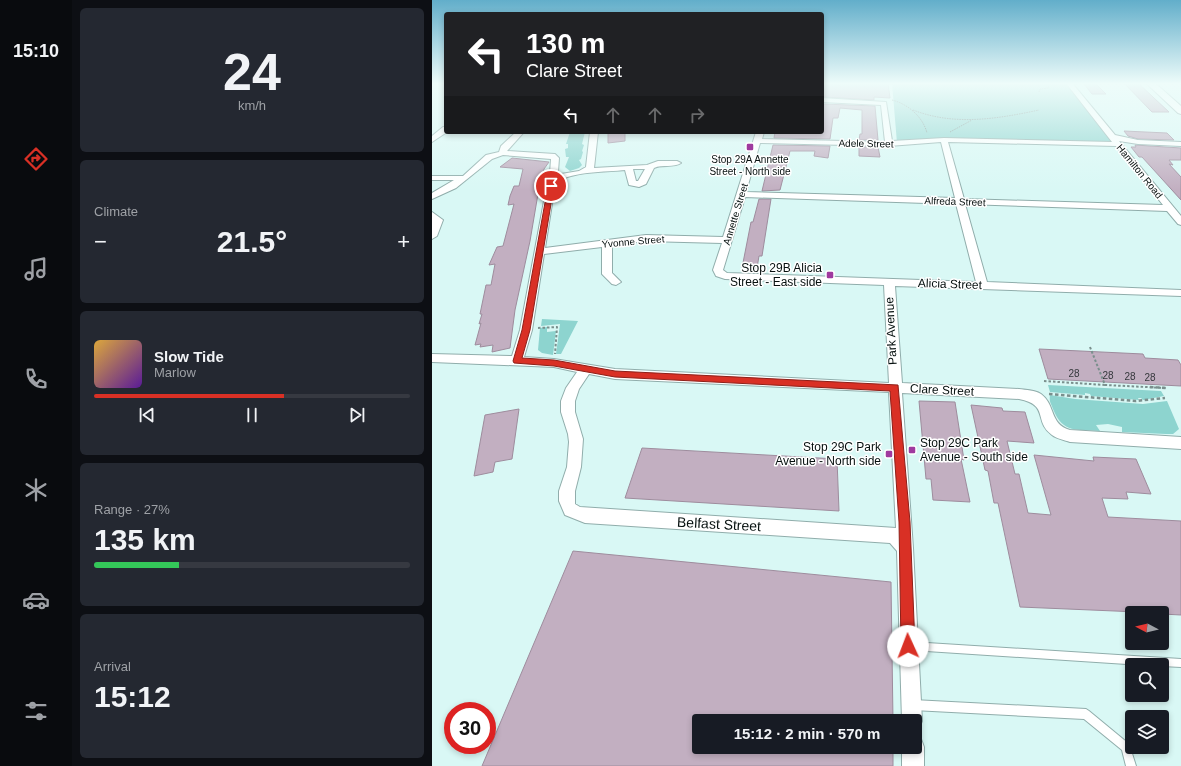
<!DOCTYPE html>
<html lang="en">
<head>
<meta charset="utf-8">
<style>
  :root { --surface:#171b24; --page:#242831; --text:#f1f3f6; --muted:#9ea1a6; --line:#363941; --accent:#d93025 }
  body { margin:0; font-family:Arial,sans-serif; background:var(--page); color:var(--text); height:100vh; display:flex; flex-direction:column; font-size:15px; white-space:nowrap }
  * { box-sizing:border-box; margin:0 }
  p { font-size:13px; color:var(--muted) }
  .icon { flex:none; width:22px; height:22px; fill:none; stroke:currentColor; stroke-width:2; stroke-linecap:round; stroke-linejoin:round }
  .map { position:relative; flex:1; overflow:hidden }
  .details { display:flex; flex-direction:column; gap:8px; padding:8px; background:#0d0f14; width:360px }
  .details>* { flex:none }
  .banner { position:absolute; left:12px; top:12px; width:380px; height:122px; border-radius:4px; box-shadow:0 2px 6px #0003; background:#202124; color:#fff; overflow:hidden }
  .needle { width:26px; rotate:277deg }
  .buttons { position:absolute; left:693px; top:606px; display:grid; gap:8px }
  .buttons a { display:grid; place-items:center; width:44px; height:44px; border-radius:4px; background:var(--surface); box-shadow:0 2px 6px #0003; font-size:20px }
  .speed { position:absolute; left:12px; top:702px; display:flex; gap:8px; font-size:20px; font-weight:700; text-align:center }
  .speed>* { display:grid; place-content:center; width:52px; height:52px; border-radius:50%; background:var(--surface); box-shadow:0 2px 6px #0003; line-height:1 }
  .speed .limit { border:6px solid #d22; background:#fff; color:#111 }
  .pin { position:absolute; display:grid; place-items:center; width:34px; height:34px; color:#fff; margin:-17px; border:2px solid #fff; border-radius:50%; box-shadow:0 1px 4px #0007 }
  .me { position:absolute; width:44px; margin:-22px; rotate:358deg; stroke-linejoin:round; filter:drop-shadow(0 0 3px #0008) }
  .turn { display:flex; align-items:center; gap:14px; height:84px; padding:0 16px; font-size:18px }
  .turn .icon { width:52px; height:52px; stroke-width:2.5 }
  .turn b { display:block; font-size:28px; line-height:34px }
  .lanes { display:flex; align-items:center; height:38px; padding:0 16px; background:#0003; justify-content:center; gap:20px; direction:ltr }
  .lanes .off { opacity:.35 }
  .big { font-size:30px; font-weight:800; line-height:1.1 }
  .details .card { flex:1; display:flex; flex-direction:column; justify-content:center; gap:6px; min-width:0; padding:0 14px; border-radius:6px; background:var(--page) }
  .details .dial { align-items:center; gap:0 }
  .dial b { font-size:52px; line-height:1 }
  .song { display:flex; align-items:center; gap:12px }
  .cover { width:48px; height:48px; border-radius:6px; background:linear-gradient(135deg,hsl(40 70% 55%),hsl(270 70% 35%)) }
  .played { height:4px; border-radius:2px; background:linear-gradient(90deg,var(--accent) 60%,var(--line) 60%) }
  .keys { display:flex; justify-content:space-around; direction:ltr }
  .heat { display:flex; justify-content:space-between; align-items:center; font-size:22px; direction:ltr }
  .charge { height:6px; border-radius:3px; background:linear-gradient(90deg,#34c759 27%,var(--line) 0) }
  .trip { position:absolute; left:260px; top:714px; width:230px; height:40px; border-radius:4px; background:var(--surface); box-shadow:0 2px 6px #0003; font-weight:800; line-height:40px; text-align:center }
  main { display:flex; flex:1; min-height:0 }
  .tabs { display:flex; flex-direction:column; width:72px; justify-content:space-around; align-items:center; background:#090b0e; color:var(--muted) }
  .tabs .icon { width:28px; height:28px }
  .tabs .current { color:var(--accent) }
  .tabs b { font-size:18px; color:var(--text) }
  .map>svg:first-child { display:block }
  .green { fill:#8dd4cf }
  .building { fill:#c2afc1; stroke:#9e8c9d }
  .lines { fill:none; stroke-linecap:round; stroke-linejoin:round }
  .lane-casing { stroke:#90adab; stroke-width:2 }
  .street-casing { stroke:#90adab; stroke-width:2 }
  .secondary-casing { stroke:#90adab; stroke-width:2 }
  .path-far2 { stroke:#7a8f8d; stroke-width:1; stroke-dasharray:1.5 1; stroke-linecap:butt }
  .path-far1 { stroke:#7a8f8d; stroke-width:2; stroke-dasharray:2.5 2; stroke-linecap:butt }
  .path { stroke:#7a8f8d; stroke-width:2.5; stroke-dasharray:3.5 2.5; stroke-linecap:butt }
  .lane { fill:#fff; fill-rule:evenodd }
  .street { fill:#fff; fill-rule:evenodd }
  .secondary { fill:#fff; fill-rule:evenodd }
  .route { fill:#d93025; stroke:#8d1f18 }
  .poi-dot { fill:#9f3a9f; stroke:#fff; stroke-width:1.5 }
  .labels { text-anchor:middle; stroke-width:3; stroke-linejoin:round; paint-order:stroke }
  .far-street-label { font-size:10px; fill:#06100f; stroke:#fff }
  .far-poi-label { font-size:10px; fill:#06100f; stroke:#fff }
  .number-label { font-size:10px; fill:#35383c }
  .poi-label { font-size:12px; fill:#06100f; stroke:#fff; text-anchor:end }
  .street-label { font-size:12px; fill:#06100f; stroke:#fff }
  .near-street-label { font-size:14px; fill:#06100f; stroke:#fff }
</style>
</head>
<body>
<main>
<nav class="tabs">
<b>15:10</b>
<svg class="icon current" aria-label="directions" viewBox="0 0 24 24"><path d="M12 3l9 9-9 9-9-9zM9 14v-3h6M13 9l2 2-2 2"/></svg>
<svg class="icon" aria-label="music" viewBox="0 0 24 24"><path d="M9 18V5l10-2v13"/><circle cx="6" cy="18" r="3"/><circle cx="16" cy="16" r="3"/></svg>
<svg class="icon" aria-label="phone" viewBox="0 0 24 24"><path d="M5 4h4l2 5-3 2q2 4 5 5l2-3 5 2v4C11 20 4 13 5 4z"/></svg>
<svg class="icon" aria-label="climate" viewBox="0 0 24 24"><path d="M12 3v18M4 7l16 10M4 17L20 7"/></svg>
<svg class="icon" aria-label="car" viewBox="0 0 24 24"><path d="M5 17H2v-5l4-1 3-4h7l3 4 3 1v5h-3M9 17h6M6 11h13"/><circle cx="7" cy="17" r="2"/><circle cx="17" cy="17" r="2"/></svg>
<svg class="icon" aria-label="filters" viewBox="0 0 24 24"><path d="M4 7h16M4 17h16"/><circle cx="9" cy="7" r="2"/><circle cx="15" cy="17" r="2"/></svg>
</nav>
<section class="details">
<div class="card dial"><b>24</b><p>km/h</p></div>
<div class="card"><p>Climate</p>
<div class="heat"><a>−</a><b class="big">21.5°</b><a>+</a></div>
</div>
<div class="card">
<div class="song"><i class="cover"></i><div><b>Slow Tide</b><p>Marlow</p></div></div>
<div class="played"></div>
<div class="keys"><svg class="icon" aria-label="previous" viewBox="0 0 24 24"><path d="M18 5L8 12l10 7zM5 5v14"/></svg><svg class="icon" aria-label="pause" viewBox="0 0 24 24"><path d="M8 5v14M16 5v14"/></svg><svg class="icon" aria-label="next" viewBox="0 0 24 24"><path d="M6 5l10 7-10 7zM19 5v14"/></svg></div>
</div>
<div class="card"><p>Range · 27%</p><b class="big">135 km</b><div class="charge"></div></div>
<div class="card"><p>Arrival</p><b class="big">15:12</b></div>
</section>
<div class="map">
<svg width="749" height="766" viewBox="0 0 749 766">
  <rect width="100%" height="100%" fill="#d9f8f5"/>
  <!-- green -->
  <g class="green">
    <path d="M460,83H634L682,143L510,138L465,143Z"/>
    <path d="M138,132H153L150,144L152,145L150,151L151,152L149,159L147,160L150,165L147,168L138,171L133,167L137,157H134L133,149L136,148V144H134Z"/>
    <path d="M110,319L146,321L129,354H124L128,324L109,326Z"/>
    <path d="M115,327V332L124,331L121,355L110,353L106,350L108,328Z"/>
    <path d="M616,385L729,391L732,396L711,400L709,398H706L707,400L659,396L658,394L653,393V395L618,392Z"/>
    <path d="M618,395L643,399L711,404L735,401L747,429L741,434H734L690,432V427L676,424L664,425L668,431C645,429 631,434 621,409C619,403 617,402 618,395Z"/>
  </g>
  <!-- building -->
  <g class="building">
    <path d="M408,83H456L458,98L442,97V100L392,97L393,84L408,85Z"/>
    <path d="M692,83H706L737,112H720Z"/>
    <path d="M652,84L665,85L674,94H660Z"/>
    <path d="M391,104L443,106L446,140H427L428,134H430V110L408,108L406,118H401L398,139L342,138L343,132H390Z"/>
    <path d="M692,131L735,133L742,140L706,139L696,136Z"/>
    <path d="M193,132V141L176,143V133Z"/>
    <path d="M341,145L398,146L396,158L382,156L383,151H358L348,190L330,191Z"/>
    <path d="M703,145L749,148V160H737L741,165L737,164L749,177V200L710,157H707L699,147H704Z"/>
    <path d="M427,147H446L448,157L427,156Z"/>
    <path d="M80,158L117,162L112,169L107,188L98,241L83,310L78,348L60,352L61,345L48,347L49,344L43,345L49,323L47,324L50,314H48L54,285H59L63,264L57,265L65,247L71,246L82,204L76,205L78,196L82,186H87L91,169L68,167Z"/>
    <path d="M327,199H339L330,256H327L325,268H310L319,222H321Z"/>
    <path d="M607,349L711,354L713,358L746,360L749,365V386L616,379Z"/>
    <path d="M487,401L523,402L532,460L529,459L538,502L501,500L499,479H494Z"/>
    <path d="M539,405L570,408L571,411L593,412L602,443L575,441L583,474H587L596,513L619,515L602,455L662,461L661,457L704,459L719,494L694,492L696,499L670,498L676,517L749,521V615L730,614V613L588,607L566,503H562L556,471L553,470Z"/>
    <path d="M87,409L80,459L63,462L61,472L42,476L53,415Z"/>
    <path d="M210,448L405,459L407,511L193,498Z"/>
    <path d="M141,551L459,582L461,721H267V747H461V766H50Z"/>
  </g>
  <g class="lines">
    <!-- lane casing -->
    <g class="lane-casing">
      <g id="lane">
        <path d="M479,642L749,659V667L730,666V665H710L479,650L476,649L475,646L476,643Z"/>
        <path d="M481,700L654,709L657,711L697,744L704,766H694L690,750L652,719L481,710L478,708L476,705L478,702Z"/>
      </g>
    </g>
    <!-- street casing -->
    <g class="street-casing">
      <g id="street">
        <path d="M634,83H640L683,135L706,140L749,142V146L706,144L687,141L749,216V225L746,224L735,211L533,204L555,282L749,290V296L463,286L470,383L587,389C594,390 603,390 609,394C624,405 617,424 638,430L749,437V449L638,442C633,440 625,439 620,435C601,421 618,405 587,399L470,393L481,548L490,721L487,728L483,730V721H470L465,551L458,543L153,523L133,515L127,501V491L135,467L137,442L136,434L129,412V401L134,388L145,372L122,367L0,362V354L80,356L88,330L115,185L122,177L118,173L119,159L71,155L60,159L24,188L0,199V193L22,180H0V176H31L54,155L67,152L69,146L84,132H92L75,151L123,154L127,158L126,172L129,174L147,171L154,167L158,132H166L162,168L215,165L226,161H245L249,163C242,168 230,164 222,168L214,184L207,187L197,185L193,170C177,172 132,171 123,185L113,248L214,235L291,237L324,132H332L330,139L453,142L449,105L390,102V98L454,102L460,141L512,138L680,142ZM509,142L523,198L314,192L328,143L457,146ZM516,142L684,146L731,205L532,199ZM201,169H213L206,181H204ZM313,197L524,204L544,282L295,273L291,270ZM214,241L290,243L281,270L284,276L293,279L452,285L457,383L183,369L122,359L92,357L100,330L112,254L170,247V274L180,284L184,285L189,282L180,273V245ZM157,374L183,379L457,392L464,528L148,507L143,504V491L149,467L151,439L143,412V401L147,389Z"/>
        <path d="M11,127H14L15,132L0,142V136Z"/>
        <path d="M0,212L11,220L5,236L0,239Z"/>
        <path d="M483,737L489,739L492,747V766H470V747H483Z"/>
      </g>
    </g>
    <!-- secondary casing -->
    <g class="secondary-casing">
      <path id="secondary" d="M714,83H723L749,106V114L746,113Z"/>
    </g>
    <!-- path-far2 -->
    <g class="path-far2">
      <path d="M607,92L608,89L617,88L615,83"/>
      <path d="M460,100C476,104 491,117 495,133"/>
      <path d="M481,110C522,126 565,119 607,110"/>
      <path d="M518,132L540,120"/>
    </g>
    <!-- path-far1 -->
    <g class="path-far1">
      <path d="M106,328L125,327L123,354"/>
      <path d="M658,347L673,385L734,388"/>
      <path d="M612,381L673,385"/>
    </g>
    <!-- path -->
    <g class="path">
      <path d="M718,387L734,388"/>
      <path d="M617,394L704,401L733,398"/>
    </g>
    <!-- lane -->
    <use href="#lane" class="lane"/>
    <!-- street -->
    <use href="#street" class="street"/>
    <!-- secondary -->
    <use href="#secondary" class="secondary"/>
  </g>
  <!-- sky -->
  <linearGradient id="sky" x2="0" y2="1"><stop stop-color="#62aeca"/><stop offset="0.44" stop-color="#eefcfa"/><stop offset="1" stop-color="#eefcfa" stop-opacity="0"/></linearGradient>
  <rect width="749" height="190" fill="url(#sky)"/>
  <!-- route -->
  <path class="route" d="M119,184L122,186L98,330L90,358L122,360L183,371L466,385L478,522L483,646L481,651L476,653L471,651L469,646L467,522L458,391L183,377L122,366L82,363L81,361L90,330L116,186Z"/>
  <!-- markers -->
  <g class="poi-dot">
    <rect x="314" y="143" width="8" height="8" rx="2"/>
    <rect x="394" y="271" width="8" height="8" rx="2"/>
    <rect x="476" y="446" width="8" height="8" rx="2"/>
    <rect x="453" y="450" width="8" height="8" rx="2"/>
  </g>
  <g class="labels">
    <!-- far-street labels -->
    <g class="far-street-label">
      <text transform="translate(434 143) rotate(1)" y="4">Adele Street</text>
      <text transform="translate(708 171) rotate(51)" y="4">Hamilton Road</text>
      <text transform="translate(523 201) rotate(2)" y="4">Alfreda Street</text>
      <text transform="translate(303 214) rotate(-73)" y="4">Annette Street</text>
      <text transform="translate(201 241) rotate(-5)" y="4">Yvonne Street</text>
    </g>
    <!-- far-poi labels -->
    <g class="far-poi-label">
      <text x="318" y="163">Stop 29A Annette<tspan x="318" dy="12">Street - North side</tspan></text>
    </g>
    <!-- number labels -->
    <g class="number-label">
      <text x="642" y="377">28</text>
      <text x="676" y="379">28</text>
      <text x="698" y="380">28</text>
      <text x="718" y="381">28</text>
    </g>
    <!-- poi labels -->
    <g class="poi-label">
      <text x="390" y="272">Stop 29B Alicia<tspan x="390" dy="14">Street - East side</tspan></text>
      <text x="488" y="447" text-anchor="start">Stop 29C Park<tspan x="488" dy="14">Avenue - South side</tspan></text>
      <text x="449" y="451">Stop 29C Park<tspan x="449" dy="14">Avenue - North side</tspan></text>
    </g>
    <!-- street labels -->
    <g class="street-label">
      <text transform="translate(518 284) rotate(2)" y="4">Alicia Street</text>
      <text transform="translate(459 331) rotate(-93)" y="4">Park Avenue</text>
      <text transform="translate(510 390) rotate(3)" y="4">Clare Street</text>
    </g>
    <!-- near-street labels -->
    <g class="near-street-label">
      <text transform="translate(287 524) rotate(3)" y="5">Belfast Street</text>
    </g>
  </g>
</svg>
<div class="buttons">
<a><svg class="needle" viewBox="-14 -14 28 28"><path d="M0-13l5 13h-10z" fill="#e53935"/><path d="M0 13l5-13h-10z" fill="#9ea1a6"/></svg></a>
<a><svg class="icon" aria-label="search" viewBox="0 0 24 24"><circle cx="10" cy="10" r="6"/><path d="M15 15l6 6"/></svg></a>
<a><svg class="icon" aria-label="layers" viewBox="0 0 24 24"><path d="M12 4l9 5-9 5-9-5zM3 14l9 5 9-5"/></svg></a>
</div>
<div class="speed"><div class="limit">30</div></div>
<div class="pin" style="left:119px;top:186px;background:#d93025"><svg class="icon" aria-label="arrive" viewBox="0 0 24 24"><path d="M6 21V4h12l-3 4 3 4H6"/></svg></div>
<svg class="me" style="left:476px;top:646px" viewBox="-20 -20 40 40"><circle r="19" fill="#fff"/><path d="M0-13L10 11 0 6-10 11z" fill="#d93025"/></svg>
<div class="trip">15:12 · 2 min · 570 m</div>
<div class="banner">
<div class="turn"><svg class="icon" aria-label="left" viewBox="0 0 24 24"><path d="M17 20v-9H6M10 6l-5 5 5 5"/></svg><div><b>130 m</b>Clare Street</div></div>
<div class="lanes"><svg class="icon" aria-label="left" viewBox="0 0 24 24"><path d="M17 20v-9H6M10 6l-5 5 5 5"/></svg><svg class="icon off" aria-label="ahead" viewBox="0 0 24 24"><path d="M12 20V5M6 11l6-6 6 6"/></svg><svg class="icon off" aria-label="ahead" viewBox="0 0 24 24"><path d="M12 20V5M6 11l6-6 6 6"/></svg><svg class="icon off" aria-label="right" viewBox="0 0 24 24"><path d="M7 20v-9h11M14 6l5 5-5 5"/></svg></div>
</div>
</div>
</main>
</body>
</html>
